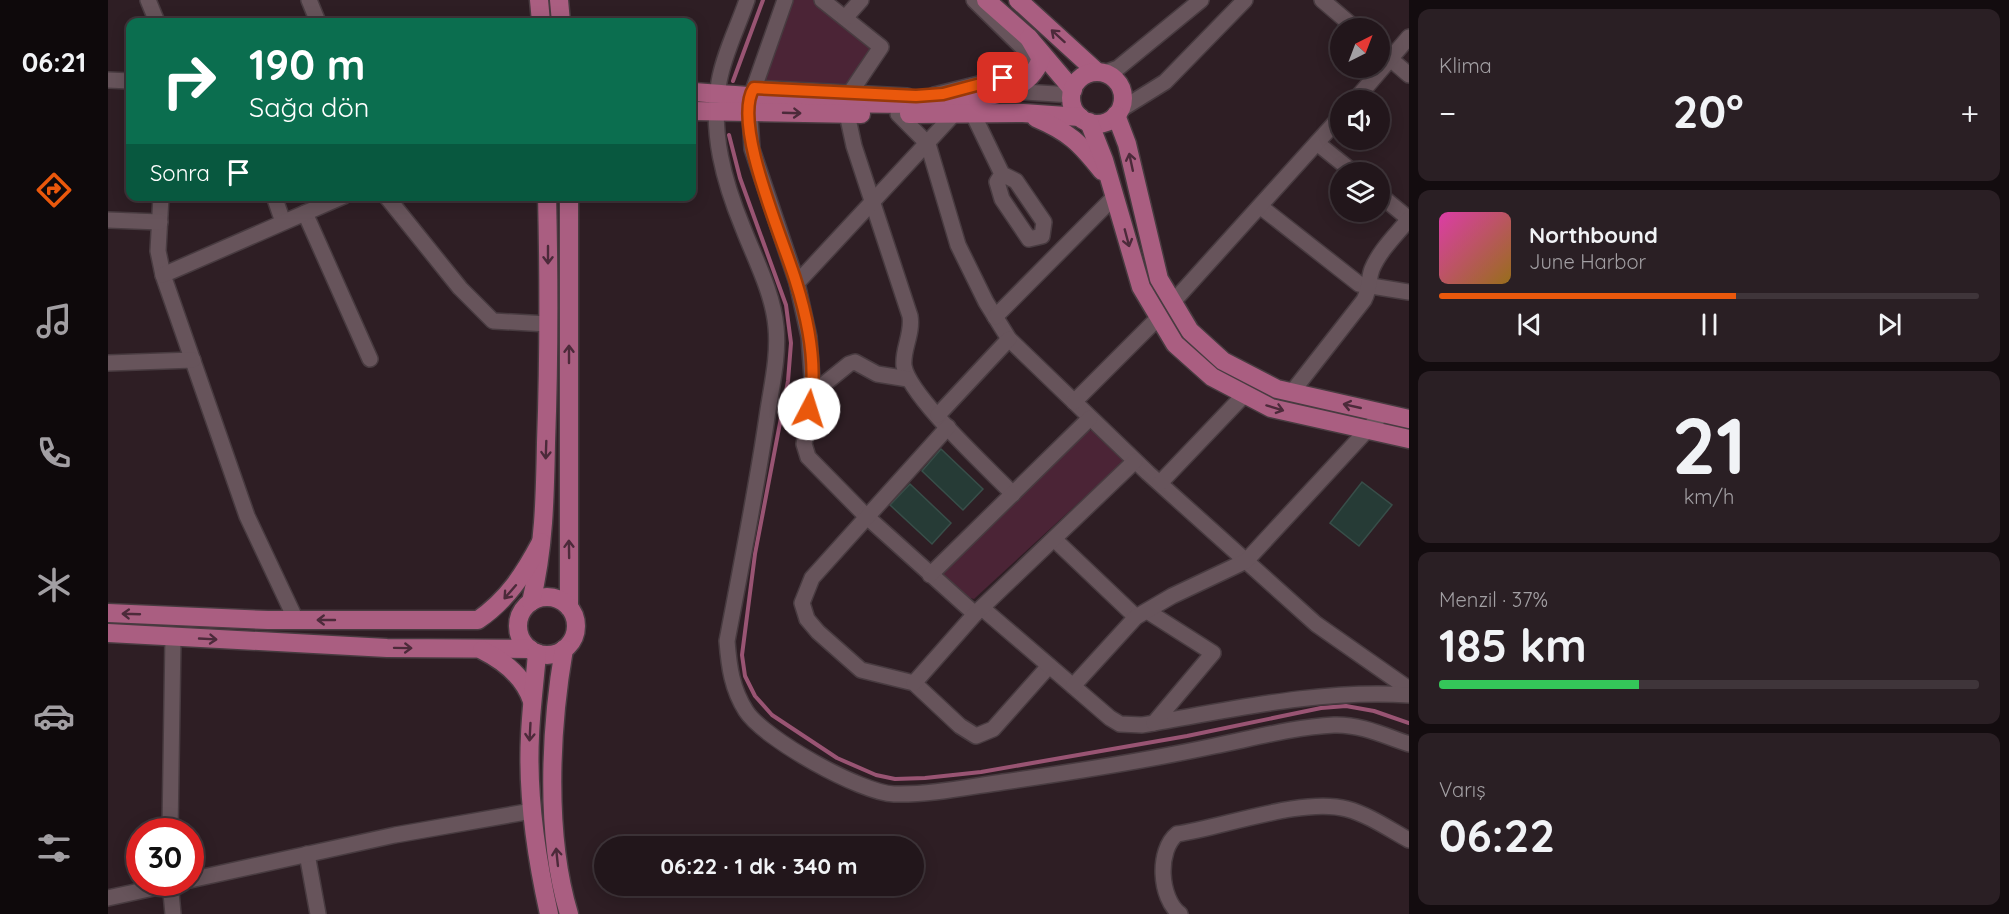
<!DOCTYPE html>
<html lang="tr">
<head>
<meta charset="utf-8">
<style>
  :root { --surface:#22161b; --page:#2a1f24; --text:#f1f3f6; --muted:#a29fa3; --line:#3f353a; --accent:#ea580c }
  body { margin:0; font-family:Quicksand,sans-serif; background:var(--page); color:var(--text); height:100vh; display:flex; flex-direction:column; font-size:22px; white-space:nowrap }
  * { box-sizing:border-box; margin:0 }
  p { font-size:20px; color:var(--muted) }
  .icon { flex:none; width:33px; height:33px; fill:none; stroke:currentColor; stroke-width:2; stroke-linecap:round; stroke-linejoin:round }
  .map { position:relative; flex:1; overflow:hidden }
  .drawer { display:flex; flex-direction:column; gap:9px; padding:9px; background:#130c0f; width:600px }
  .drawer>* { flex:none }
  .top-card { position:absolute; left:18px; top:18px; width:570px; height:183px; border-radius:12px; box-shadow:0 3px 15px #0003,0 0 0 2px var(--line); background:#0b6e4f; color:#fff; overflow:hidden }
  .needle { width:39px; rotate:42deg }
  .tools { position:absolute; left:1222px; top:18px; display:grid; gap:12px }
  .tools a { display:grid; place-items:center; width:60px; height:60px; border-radius:50%; background:var(--surface); box-shadow:0 3px 15px #0003,0 0 0 2px var(--line); font-size:30px }
  .speed { position:absolute; left:18px; top:818px; display:flex; gap:12px; font-size:30px; font-weight:700; text-align:center }
  .speed>* { display:grid; place-content:center; width:78px; height:78px; border-radius:50%; background:var(--surface); box-shadow:0 3px 15px #0003,0 0 0 2px var(--line); line-height:1 }
  .speed .limit { border:9px solid #d22; background:#fff; color:#111 }
  .pin { position:absolute; display:grid; place-items:center; width:51px; height:51px; color:#fff; margin:-26px; border-radius:12px; box-shadow:0 3px 9px #0006 }
  .me { position:absolute; width:66px; margin:-33px; rotate:5deg; stroke-linejoin:round; filter:drop-shadow(0 0 4px #0008) }
  .turn { display:flex; align-items:center; gap:21px; height:126px; padding:0 24px; font-size:27px }
  .turn .icon { width:78px; height:78px; stroke-width:2.5 }
  .turn b { display:block; font-size:42px; line-height:51px }
  .then { display:flex; align-items:center; height:57px; padding:0 24px; background:#0003; gap:12px; font-size:22px }
  .big { font-size:45px; font-weight:800; line-height:1.1 }
  .drawer .card { flex:1; display:flex; flex-direction:column; justify-content:center; gap:9px; min-width:0; padding:0 21px; border-radius:12px; background:var(--page) }
  .drawer .dial { align-items:center; gap:0 }
  .dial b { font-size:78px; line-height:1 }
  .song { display:flex; align-items:center; gap:18px }
  .cover { width:72px; height:72px; border-radius:9px; background:linear-gradient(135deg,hsl(320 70% 55%),hsl(40 70% 35%)) }
  .played { height:6px; border-radius:3px; background:linear-gradient(90deg,var(--accent) 55%,var(--line) 55%) }
  .keys { display:flex; justify-content:space-around; direction:ltr }
  .heat { display:flex; justify-content:space-between; align-items:center; font-size:33px; direction:ltr }
  .charge { height:9px; border-radius:4px; background:linear-gradient(90deg,#34c759 37%,var(--line) 0) }
  .trip { position:absolute; left:486px; top:836px; width:330px; height:60px; border-radius:30px; background:var(--surface); box-shadow:0 3px 15px #0003,0 0 0 2px var(--line); font-weight:800; line-height:60px; text-align:center }
  main { display:flex; flex:1; min-height:0 }
  .dock { display:flex; flex-direction:column; width:108px; justify-content:space-around; align-items:center; background:#0e090b; color:var(--muted) }
  .dock .icon { width:42px; height:42px }
  .dock .active { color:var(--accent) }
  .dock b { font-size:27px; color:var(--text) }
  .map>svg:first-child { display:block }
  .green { fill:#4b2436 }
  .lines { fill:none; stroke-linecap:round; stroke-linejoin:round }
  .stream { stroke:#995473; stroke-width:4 }
  .building { fill:#263b36; stroke:#384e49; stroke-width:1.5 }
  .minor-casing { stroke:#483b40; stroke-width:18 }
  .major-casing { stroke:#483b40; stroke-width:21 }
  .minor { stroke:#67545b; stroke-width:15 }
  .major { stroke:#aa5e81; stroke-width:18 }
  .oneway { stroke:#4c2a3a }
  .route-casing { stroke:#983908; stroke-width:15 }
  .route { stroke:#ea580c; stroke-width:10 }
</style>
</head>
<body>
<main>
<nav class="dock">
<b>06:21</b>
<svg class="icon active" aria-label="directions" viewBox="0 0 24 24"><path d="M12 3l9 9-9 9-9-9zM9 14v-3h6M13 9l2 2-2 2"/></svg>
<svg class="icon" aria-label="music" viewBox="0 0 24 24"><path d="M9 18V5l10-2v13"/><circle cx="6" cy="18" r="3"/><circle cx="16" cy="16" r="3"/></svg>
<svg class="icon" aria-label="phone" viewBox="0 0 24 24"><path d="M5 4h4l2 5-3 2q2 4 5 5l2-3 5 2v4C11 20 4 13 5 4z"/></svg>
<svg class="icon" aria-label="climate" viewBox="0 0 24 24"><path d="M12 3v18M4 7l16 10M4 17L20 7"/></svg>
<svg class="icon" aria-label="car" viewBox="0 0 24 24"><path d="M5 17H2v-5l4-1 3-4h7l3 4 3 1v5h-3M9 17h6M6 11h13"/><circle cx="7" cy="17" r="2"/><circle cx="17" cy="17" r="2"/></svg>
<svg class="icon" aria-label="filters" viewBox="0 0 24 24"><path d="M4 7h16M4 17h16"/><circle cx="9" cy="7" r="2"/><circle cx="15" cy="17" r="2"/></svg>
</nav>
<div class="map">
<svg width="1301" height="914" viewBox="0 0 1301 914">
  <rect width="100%" height="100%" fill="#2e1e24"/>
  <!-- green -->
  <g class="green">
    <path d="M678,0H711L771,48L742,91L649,86Z"/>
    <path d="M984,430L1017,460L866,599L859,597L835,576L833,571L976,433Z"/>
  </g>
  <g class="lines">
    <!-- stream -->
    <g class="stream">
      <path d="M625,81L655,0"/>
      <path d="M621,135L632,178L678,305L683,343L680,381L647,554L634,655L637,676L647,696L664,715L729,758L768,775L787,779L817,778L873,772L1079,736L1213,708L1238,706L1266,711L1301,723"/>
    </g>
  </g>
  <!-- building -->
  <g class="building">
    <path d="M833,449L875,489L855,510L814,471Z"/>
    <path d="M1254,482L1284,505L1251,546L1222,523Z"/>
    <path d="M802,484L843,523L824,544L782,505Z"/>
  </g>
  <g class="lines">
    <!-- minor casing -->
    <g class="minor-casing">
      <g id="minor">
        <path d="M40,0L49,22"/>
        <path d="M201,0L210,22"/>
        <path d="M639,0C630,27 616,53 611,82C602,132 616,182 635,228C647,259 665,293 668,327C671,357 663,388 659,417C648,492 633,567 619,641C621,667 624,689 638,711C656,739 753,793 786,794C822,795 860,787 895,782C965,772 1036,761 1106,746C1146,738 1186,727 1226,725C1252,724 1277,736 1301,744"/>
        <path d="M677,0L646,88L799,96"/>
        <path d="M714,0L773,47L742,93"/>
        <path d="M1214,0L1247,28"/>
        <path d="M737,18L753,0"/>
        <path d="M1272,50L1301,75"/>
        <path d="M996,73L1010,68L1093,0"/>
        <path d="M0,80L22,81"/>
        <path d="M898,91L964,95"/>
        <path d="M826,95L895,78L917,69L921,61L916,49L866,0"/>
        <path d="M1247,100L1301,37"/>
        <path d="M641,101L644,149L689,283L701,337L705,393L696,444L700,457L758,516L867,614"/>
        <path d="M1012,110L1057,82L1137,0"/>
        <path d="M739,114L746,146L802,316C805,334 794,350 796,366C801,396 882,470 905,494"/>
        <path d="M790,114L820,144L850,245L878,302L901,339L1040,473L1208,624L1301,689"/>
        <path d="M865,114L894,174L908,181L936,222L934,236L921,239L894,199L889,182L894,174"/>
        <path d="M1209,143L1245,172"/>
        <path d="M1272,195L1301,219"/>
        <path d="M53,196L50,251L55,275L139,516L188,620"/>
        <path d="M166,196L175,222"/>
        <path d="M278,196L352,288L385,321L440,324"/>
        <path d="M1153,207L1251,284L1301,292"/>
        <path d="M197,213L262,359"/>
        <path d="M0,220L52,222"/>
        <path d="M55,275L236,196"/>
        <path d="M689,283L845,115"/>
        <path d="M1065,302L1233,116"/>
        <path d="M887,317L1007,196"/>
        <path d="M0,363L85,360"/>
        <path d="M1184,392L1256,300C1263,286 1260,279 1264,269C1272,250 1288,235 1301,219"/>
        <path d="M705,393L741,364L747,362L769,374L800,379"/>
        <path d="M966,402L1051,317"/>
        <path d="M830,415L901,339"/>
        <path d="M840,427L704,578L694,603L699,619L710,632L753,670L806,683L852,726L868,736L885,729L941,666"/>
        <path d="M1052,483L1137,394"/>
        <path d="M946,539L1028,617"/>
        <path d="M822,575L982,418"/>
        <path d="M874,608L1002,718L1012,724L1034,725C1122,710 1212,689 1301,695"/>
        <path d="M1039,611L1105,653L1046,723"/>
        <path d="M806,683L867,614L1027,461"/>
        <path d="M965,686L1028,617L1064,596L1138,561L1275,413"/>
        <path d="M62,831L65,637"/>
        <path d="M199,854L210,914"/>
        <path d="M82,880L287,835L424,811"/>
        <path d="M62,882L65,914"/>
        <path d="M0,898L73,882"/>
        <path d="M1072,914C1051,898 1049,850 1069,834C1116,827 1195,797 1239,809C1261,815 1281,829 1301,840"/>
      </g>
    </g>
    <!-- major casing -->
    <g class="major-casing">
      <g id="major">
        <path d="M431,0L433,22"/>
        <path d="M451,0L453,22"/>
        <path d="M878,0L921,38L965,90"/>
        <path d="M910,0L989,72"/>
        <circle cx="989" cy="98" r="26"/>
        <path d="M584,92C665,97 748,108 830,102C852,100 876,99 897,92C913,86 927,75 933,59L921,38"/>
        <path d="M584,111L753,114"/>
        <path d="M801,114L915,113L972,117"/>
        <path d="M1008,115L1019,144L1051,279L1082,331L1115,361L1169,389L1301,419"/>
        <path d="M928,118C961,132 972,143 994,171"/>
        <path d="M981,122L996,160L1033,287L1067,344L1104,377L1163,408L1301,439"/>
        <path d="M461,196V607"/>
        <circle cx="439" cy="626" r="29"/>
        <path d="M423,602C436,550 437,496 438,443C441,361 441,279 439,196"/>
        <path d="M0,613L160,620H370C400,599 416,574 433,542"/>
        <path d="M0,633L279,648L422,649"/>
        <path d="M456,649C442,730 437,835 461,914"/>
        <path d="M374,650C396,661 416,677 424,701"/>
        <path d="M429,653C427,680 423,708 422,736C419,795 428,856 441,914"/>
      </g>
    </g>
    <!-- minor -->
    <use href="#minor" class="minor"/>
    <!-- major -->
    <use href="#major" class="major"/>
  </g>
  <!-- one-way arrows -->
  <defs><path id="oneway-shaft" d="M-6 0H5M1.5-3L5.5 0L1.5 3" fill="none" stroke-width="1.6" stroke-linecap="round" stroke-linejoin="round" transform="scale(1.5)"/></defs>
  <g class="oneway">
    <use href="#oneway-shaft" transform="translate(950 36) rotate(-138)"/>
    <use href="#oneway-shaft" transform="translate(684 113) rotate(2)"/>
    <use href="#oneway-shaft" transform="translate(1023 162) rotate(-102)"/>
    <use href="#oneway-shaft" transform="translate(1019 238) rotate(75)"/>
    <use href="#oneway-shaft" transform="translate(440 255) rotate(90)"/>
    <use href="#oneway-shaft" transform="translate(461 354) rotate(-90)"/>
    <use href="#oneway-shaft" transform="translate(1244 406) rotate(-167)"/>
    <use href="#oneway-shaft" transform="translate(1167 408) rotate(17)"/>
    <use href="#oneway-shaft" transform="translate(438 450) rotate(92)"/>
    <use href="#oneway-shaft" transform="translate(461 549) rotate(-91)"/>
    <use href="#oneway-shaft" transform="translate(402 592) rotate(131)"/>
    <use href="#oneway-shaft" transform="translate(23 614) rotate(-178)"/>
    <use href="#oneway-shaft" transform="translate(218 620) rotate(180)"/>
    <use href="#oneway-shaft" transform="translate(100 639) rotate(3)"/>
    <use href="#oneway-shaft" transform="translate(295 648) rotate(1)"/>
    <use href="#oneway-shaft" transform="translate(422 732) rotate(93)"/>
    <use href="#oneway-shaft" transform="translate(449 857) rotate(-96)"/>
  </g>
  <g class="lines">
    <!-- route casing -->
    <g class="route-casing">
      <path id="route" d="M701,409C710,369 700,320 688,282C676,241 623,123 646,88L808,96L835,94L895,78"/>
    </g>
    <!-- route -->
    <use href="#route" class="route"/>
  </g>
</svg>
<div class="tools">
<a><svg class="needle" viewBox="-14 -14 28 28"><path d="M0-13l5 13h-10z" fill="#e53935"/><path d="M0 13l5-13h-10z" fill="#a29fa3"/></svg></a>
<a><svg class="icon" aria-label="sound" viewBox="0 0 24 24"><path d="M4 9h4l5-4v14l-5-4H4zM17 9q2 3 0 6"/></svg></a>
<a><svg class="icon" aria-label="layers" viewBox="0 0 24 24"><path d="M12 4l9 5-9 5-9-5zM3 14l9 5 9-5"/></svg></a>
</div>
<div class="speed"><div class="limit">30</div></div>
<div class="pin" style="left:895px;top:78px;background:#d93025"><svg class="icon" aria-label="arrive" viewBox="0 0 24 24"><path d="M6 21V4h12l-3 4 3 4H6"/></svg></div>
<svg class="me" style="left:701px;top:409px" viewBox="-20 -20 40 40"><circle r="19" fill="#fff"/><path d="M0-13L10 11 0 6-10 11z" fill="#ea580c"/></svg>
<div class="trip">06:22 · 1 dk · 340 m</div>
<div class="top-card">
<div class="turn"><svg class="icon" aria-label="right" viewBox="0 0 24 24"><path d="M7 20v-9h11M14 6l5 5-5 5"/></svg><div><b>190 m</b>Sağa dön</div></div>
<div class="then">Sonra<svg class="icon" aria-label="arrive" viewBox="0 0 24 24"><path d="M6 21V4h12l-3 4 3 4H6"/></svg></div>
</div>
</div>
<section class="drawer">
<div class="card"><p>Klima</p>
<div class="heat"><a>−</a><b class="big">20°</b><a>+</a></div>
</div>
<div class="card">
<div class="song"><i class="cover"></i><div><b>Northbound</b><p>June Harbor</p></div></div>
<div class="played"></div>
<div class="keys"><svg class="icon" aria-label="previous" viewBox="0 0 24 24"><path d="M18 5L8 12l10 7zM5 5v14"/></svg><svg class="icon" aria-label="pause" viewBox="0 0 24 24"><path d="M8 5v14M16 5v14"/></svg><svg class="icon" aria-label="next" viewBox="0 0 24 24"><path d="M6 5l10 7-10 7zM19 5v14"/></svg></div>
</div>
<div class="card dial"><b>21</b><p>km/h</p></div>
<div class="card"><p>Menzil · 37%</p><b class="big">185 km</b><div class="charge"></div></div>
<div class="card"><p>Varış</p><b class="big">06:22</b></div>
</section>
</main>
</body>
</html>
